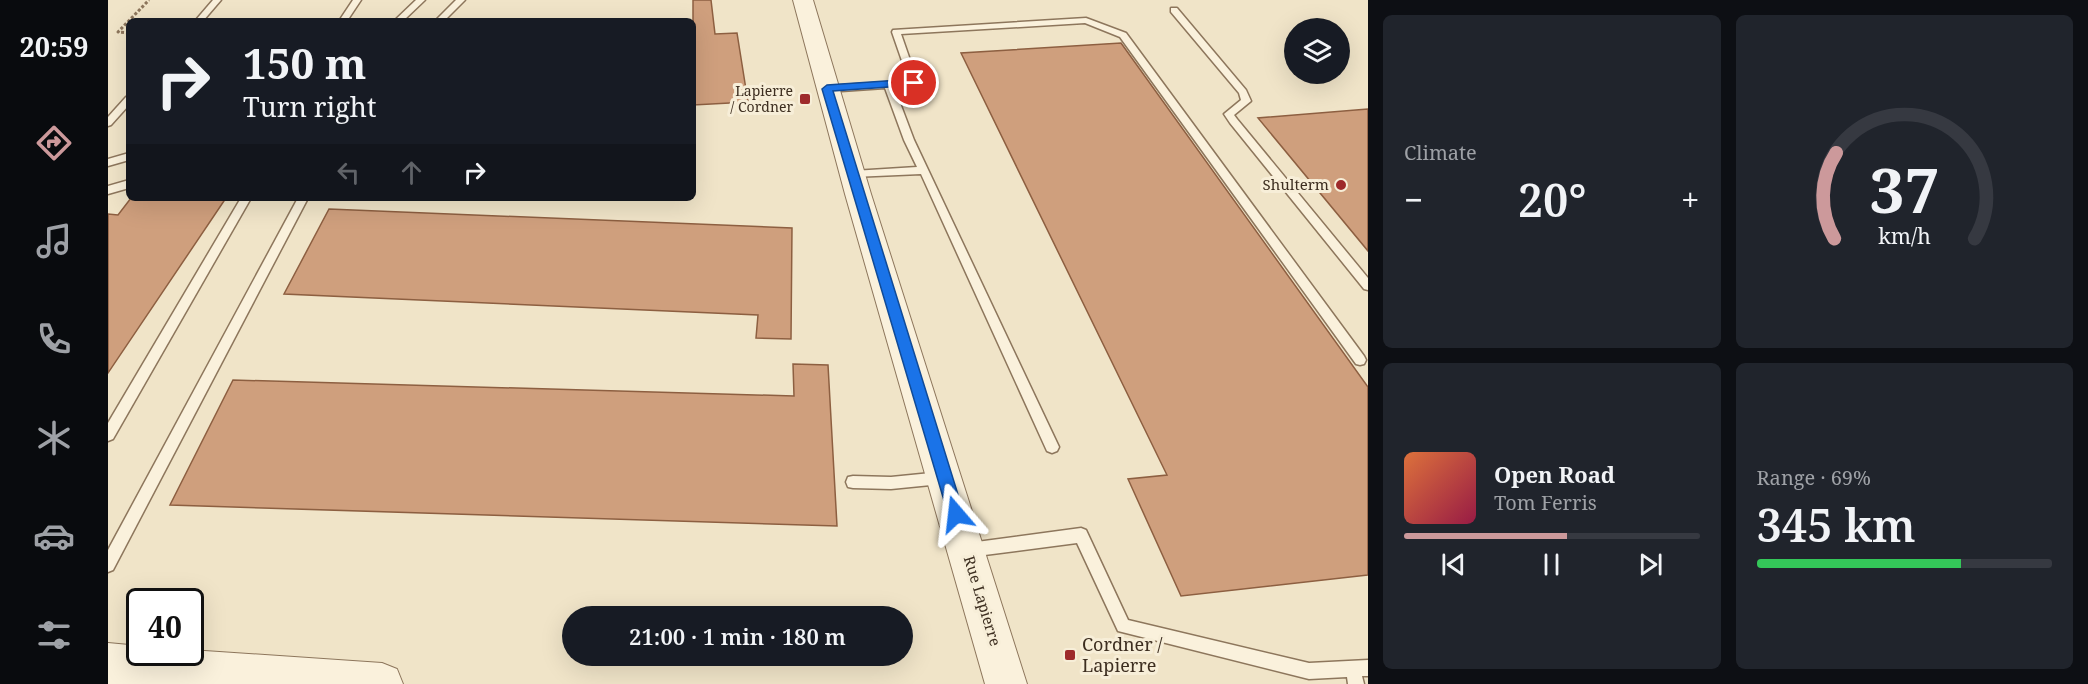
<!DOCTYPE html>
<html lang="en">
<head>
<meta charset="utf-8">
<style>
  :root { --surface:#171b24; --page:#20242c; --text:#f1f3f6; --muted:#9ea1a6; --line:#363941; --accent:#cc999b }
  body { margin:0; font-family:"Noto Serif",serif; background:var(--page); color:var(--text); height:100vh; display:flex; flex-direction:column; font-size:22px; white-space:nowrap }
  * { box-sizing:border-box; margin:0 }
  p { font-size:20px; color:var(--muted) }
  .icon { flex:none; width:33px; height:33px; fill:none; stroke:currentColor; stroke-width:2; stroke-linecap:round; stroke-linejoin:round }
  .map { position:relative; flex:1; overflow:hidden }
  .drawer { display:flex; flex-direction:column; gap:15px; padding:15px; background:#0d0f14; width:720px }
  .drawer>* { flex:none }
  .guide { position:absolute; left:18px; top:18px; width:570px; height:183px; border-radius:9px; box-shadow:0 6px 24px #0002; background:#171b24; color:var(--text); overflow:hidden }
  .controls { position:absolute; left:1176px; top:18px; display:grid; gap:12px }
  .controls a { display:grid; place-items:center; width:66px; height:66px; border-radius:50%; background:var(--surface); box-shadow:0 6px 24px #0002; font-size:30px }
  .speed { position:absolute; left:18px; top:588px; display:flex; gap:12px; font-size:30px; font-weight:700; text-align:center }
  .speed>* { display:grid; place-content:center; width:78px; height:78px; border-radius:50%; background:var(--surface); box-shadow:0 6px 24px #0002; line-height:1 }
  .speed .limit { border:3px solid #111; border-radius:9px; background:#fff; color:#111 }
  .pin { position:absolute; display:grid; place-items:center; width:51px; height:51px; color:#fff; margin:-26px; border:3px solid #fff; border-radius:50%; box-shadow:0 2px 6px #0007 }
  .me { position:absolute; width:66px; margin:-33px; rotate:343deg; stroke-linejoin:round; filter:drop-shadow(0 0 4px #0008) }
  .turn { display:flex; align-items:center; gap:21px; height:126px; padding:0 18px; font-size:27px }
  .turn .icon { width:78px; height:78px; stroke-width:2.5 }
  .turn b { display:block; font-size:42px; line-height:51px }
  .lanes { display:flex; align-items:center; height:57px; padding:0 18px; background:#0003; justify-content:center; gap:30px; direction:ltr }
  .lanes .off { opacity:.35 }
  .big { font-size:45px; font-weight:600; line-height:1.1 }
  .drawer .card { flex:1; display:flex; flex-direction:column; justify-content:center; gap:9px; min-width:0; padding:0 21px; border-radius:9px; background:var(--page) }
  .drawer .dial { align-items:center; gap:0 }
  .dial svg { height:156px; overflow:visible; fill:none; stroke:var(--line); stroke-width:7; stroke-linecap:round; text-anchor:middle }
  .dial text { fill:var(--text); stroke:none }
  .song { display:flex; align-items:center; gap:18px }
  .cover { width:72px; height:72px; border-radius:9px; background:linear-gradient(135deg,hsl(20 70% 55%),hsl(340 70% 35%)) }
  .played { height:6px; border-radius:3px; background:linear-gradient(90deg,var(--accent) 55%,var(--line) 55%) }
  .keys { display:flex; justify-content:space-around; direction:ltr }
  .heat { display:flex; justify-content:space-between; align-items:center; font-size:33px; direction:ltr }
  .charge { height:9px; border-radius:4px; background:linear-gradient(90deg,#34c759 69%,var(--line) 0) }
  .drawer .tiles { flex:1; display:grid; gap:15px; grid-template-columns:repeat(2,1fr) }
  .trip { position:absolute; left:454px; top:606px; width:351px; height:60px; border-radius:30px; background:var(--surface); box-shadow:0 6px 24px #0002; font-weight:600; line-height:60px; text-align:center }
  main { display:flex; flex:1; min-height:0 }
  .tab-bar { display:flex; flex-direction:column; width:108px; justify-content:space-around; align-items:center; background:#090b0e; color:var(--muted) }
  .tab-bar .icon { width:42px; height:42px }
  .tab-bar .on { color:var(--accent) }
  .tab-bar b { font-size:27px; color:var(--text) }
  .map>svg:first-child { display:block }
  .building { fill:#cf9f7d; stroke:#8d5f41; stroke-width:1.5 }
  .lines { fill:none; stroke-linecap:round; stroke-linejoin:round }
  .service-casing { stroke:#8d765c; stroke-width:3 }
  .tertiary-casing { stroke:#8d765c; stroke-width:2 }
  .path { stroke:#8d765c; stroke-width:3; stroke-dasharray:3 2; stroke-linecap:butt }
  .service { fill:#faf1dc; fill-rule:evenodd }
  .tertiary { fill:#faf1dc; fill-rule:evenodd }
  .route { fill:#1a73e8; stroke:#114b97; stroke-width:1.5 }
  .poi-dot { fill:#9e2a2b; stroke:#f7eed8; stroke-width:2 }
  .labels { text-anchor:middle; stroke-width:6; stroke-linejoin:round; paint-order:stroke }
  .far-poi-label { font-size:14px; fill:#3d2e20; stroke:#f7eed8; text-anchor:end }
  .poi-label { font-size:15px; fill:#3d2e20; stroke:#f7eed8; text-anchor:end }
  .street-label { font-size:15px; fill:#3d2e20; stroke:#f7eed8 }
  .near-poi-label { font-size:18px; fill:#3d2e20; stroke:#f7eed8; text-anchor:start }
</style>
</head>
<body>
<main>
<nav class="tab-bar">
<b>20:59</b>
<svg class="icon on" aria-label="directions" viewBox="0 0 24 24"><path d="M12 3l9 9-9 9-9-9zM9 14v-3h6M13 9l2 2-2 2"/></svg>
<svg class="icon" aria-label="music" viewBox="0 0 24 24"><path d="M9 18V5l10-2v13"/><circle cx="6" cy="18" r="3"/><circle cx="16" cy="16" r="3"/></svg>
<svg class="icon" aria-label="phone" viewBox="0 0 24 24"><path d="M5 4h4l2 5-3 2q2 4 5 5l2-3 5 2v4C11 20 4 13 5 4z"/></svg>
<svg class="icon" aria-label="climate" viewBox="0 0 24 24"><path d="M12 3v18M4 7l16 10M4 17L20 7"/></svg>
<svg class="icon" aria-label="car" viewBox="0 0 24 24"><path d="M5 17H2v-5l4-1 3-4h7l3 4 3 1v5h-3M9 17h6M6 11h13"/><circle cx="7" cy="17" r="2"/><circle cx="17" cy="17" r="2"/></svg>
<svg class="icon" aria-label="filters" viewBox="0 0 24 24"><path d="M4 7h16M4 17h16"/><circle cx="9" cy="7" r="2"/><circle cx="15" cy="17" r="2"/></svg>
</nav>
<div class="map">
<svg width="1260" height="684" viewBox="0 0 1260 684">
  <rect width="100%" height="100%" fill="#f0e4c8"/>
  <!-- building -->
  <g class="building">
    <path d="M585,0H603L607,34L629,33L640,102L585,105Z"/>
    <path d="M1013,43L1260,387V575L1073,596L1020,479L1059,475L853,53Z"/>
    <path d="M1260,109V251L1150,118Z"/>
    <path d="M23,198H118L0,373V214L10,215Z"/>
    <path d="M221,209L684,228L683,339L648,338L650,315L176,294Z"/>
    <path d="M685,364L720,365L729,526L62,505L125,380L686,396Z"/>
  </g>
  <g class="lines">
    <!-- service casing -->
    <g class="service-casing">
      <g id="service">
        <path d="M105,0H113L95,21H87Z"/>
        <path d="M245,0H253L239,21H231Z"/>
        <path d="M308,0H317L295,21H286Z"/>
        <path d="M348,0H357L336,21H327Z"/>
        <path d="M1063,8H1069L1138,90L1143,101L1126,115L1129,119L1260,278V290L1256,289L1122,123L1116,114L1133,100L1131,93L1063,12Z"/>
        <path d="M978,18L1018,33L1256,356L1258,360L1256,364L1252,365L1248,364L1012,37L977,23L793,34L810,83L806,86L786,87L806,140L951,447L949,451L944,453L939,451L813,174L745,177L740,174L745,171L809,167L796,140L777,88L719,92L714,89L719,86L801,81L784,32L785,30Z"/>
        <path d="M21,96V105L3,125L0,126V117L18,97Z"/>
        <path d="M21,153V160L0,166V159Z"/>
        <path d="M21,180V188L0,194V186Z"/>
        <path d="M133,198H143L5,439L0,441V423Z"/>
        <path d="M190,198H200L5,570L0,572V550Z"/>
        <path d="M833,472L838,473L840,478L838,483L833,484L783,489L745,488L740,487L738,482L740,477L745,476L783,477Z"/>
        <path d="M973,528L978,530L1020,620L1201,663L1260,660V676H1254L1256,684H1240L1239,677L1201,679L1010,631L969,543L861,557L856,555L854,550L856,545L861,543Z"/>
      </g>
    </g>
    <!-- tertiary casing -->
    <g class="tertiary-casing">
      <g id="tertiary">
        <path d="M685,0H705L763,194L919,684H877L737,194Z"/>
        <path d="M0,643L32,646V652H82V650L274,663L289,669L295,684H0Z"/>
      </g>
    </g>
    <!-- path -->
    <path class="path" d="M21,33L10,32L41,0"/>
    <!-- service -->
    <use href="#service" class="service"/>
    <!-- tertiary -->
    <use href="#tertiary" class="tertiary"/>
  </g>
  <!-- route -->
  <path class="route" d="M806,79L811,83L809,85L725,91L856,514L853,520L848,522L842,520L840,514L714,89L719,85Z"/>
  <!-- markers -->
  <g class="poi-dot">
    <rect x="691" y="93" width="12" height="12" rx="3"/>
    <circle cx="1233" cy="185" r="6"/>
    <rect x="956" y="649" width="12" height="12" rx="3"/>
  </g>
  <g class="labels">
    <!-- far-poi labels -->
    <g class="far-poi-label">
      <text x="685" y="96">Lapierre<tspan x="685" dy="16">/ Cordner</tspan></text>
    </g>
    <!-- poi labels -->
    <g class="poi-label">
      <text x="1221" y="190">Shulterm</text>
    </g>
    <!-- street labels -->
    <g class="street-label">
      <text transform="translate(874 601) rotate(73)" y="5">Rue Lapierre</text>
    </g>
    <!-- near-poi labels -->
    <g class="near-poi-label">
      <text x="974" y="651">Cordner /<tspan x="974" dy="21">Lapierre</tspan></text>
    </g>
  </g>
</svg>
<div class="controls">
<a><svg class="icon" aria-label="layers" viewBox="0 0 24 24"><path d="M12 4l9 5-9 5-9-5zM3 14l9 5 9-5"/></svg></a>
</div>
<div class="speed"><div class="limit">40</div></div>
<div class="pin" style="left:806px;top:83px;background:#d93025"><svg class="icon" aria-label="arrive" viewBox="0 0 24 24"><path d="M6 21V4h12l-3 4 3 4H6"/></svg></div>
<svg class="me" style="left:848px;top:514px" viewBox="-20 -20 40 40"><path d="M0-17L14 15 0 8-14 15z" fill="#1a73e8" stroke="#fff" stroke-width="4"/></svg>
<div class="trip">21:00 · 1 min · 180 m</div>
<div class="guide">
<div class="turn"><svg class="icon" aria-label="right" viewBox="0 0 24 24"><path d="M7 20v-9h11M14 6l5 5-5 5"/></svg><div><b>150 m</b>Turn right</div></div>
<div class="lanes"><svg class="icon off" aria-label="left" viewBox="0 0 24 24"><path d="M17 20v-9H6M10 6l-5 5 5 5"/></svg><svg class="icon off" aria-label="ahead" viewBox="0 0 24 24"><path d="M12 20V5M6 11l6-6 6 6"/></svg><svg class="icon" aria-label="right" viewBox="0 0 24 24"><path d="M7 20v-9h11M14 6l5 5-5 5"/></svg></div>
</div>
</div>
<section class="drawer">
<div class="tiles">
<div class="card"><p>Climate</p>
<div class="heat"><a>−</a><b class="big">20°</b><a>+</a></div>
</div>
<div class="card dial"><svg viewBox="0 0 100 80">
<path d="M14 69A42 42 0 1 1 86 69"/>
<path d="M14 69A42 42 0 0 1 15 25" stroke="#cc999b"/>
<text x="50" y="56" font-size="32" font-weight="700">37</text>
<text x="50" y="72" font-size="11">km/h</text>
</svg></div>
<div class="card">
<div class="song"><i class="cover"></i><div><b>Open Road</b><p>Tom Ferris</p></div></div>
<div class="played"></div>
<div class="keys"><svg class="icon" aria-label="previous" viewBox="0 0 24 24"><path d="M18 5L8 12l10 7zM5 5v14"/></svg><svg class="icon" aria-label="pause" viewBox="0 0 24 24"><path d="M8 5v14M16 5v14"/></svg><svg class="icon" aria-label="next" viewBox="0 0 24 24"><path d="M6 5l10 7-10 7zM19 5v14"/></svg></div>
</div>
<div class="card"><p>Range · 69%</p><b class="big">345 km</b><div class="charge"></div></div>
</div>
</section>
</main>
</body>
</html>
